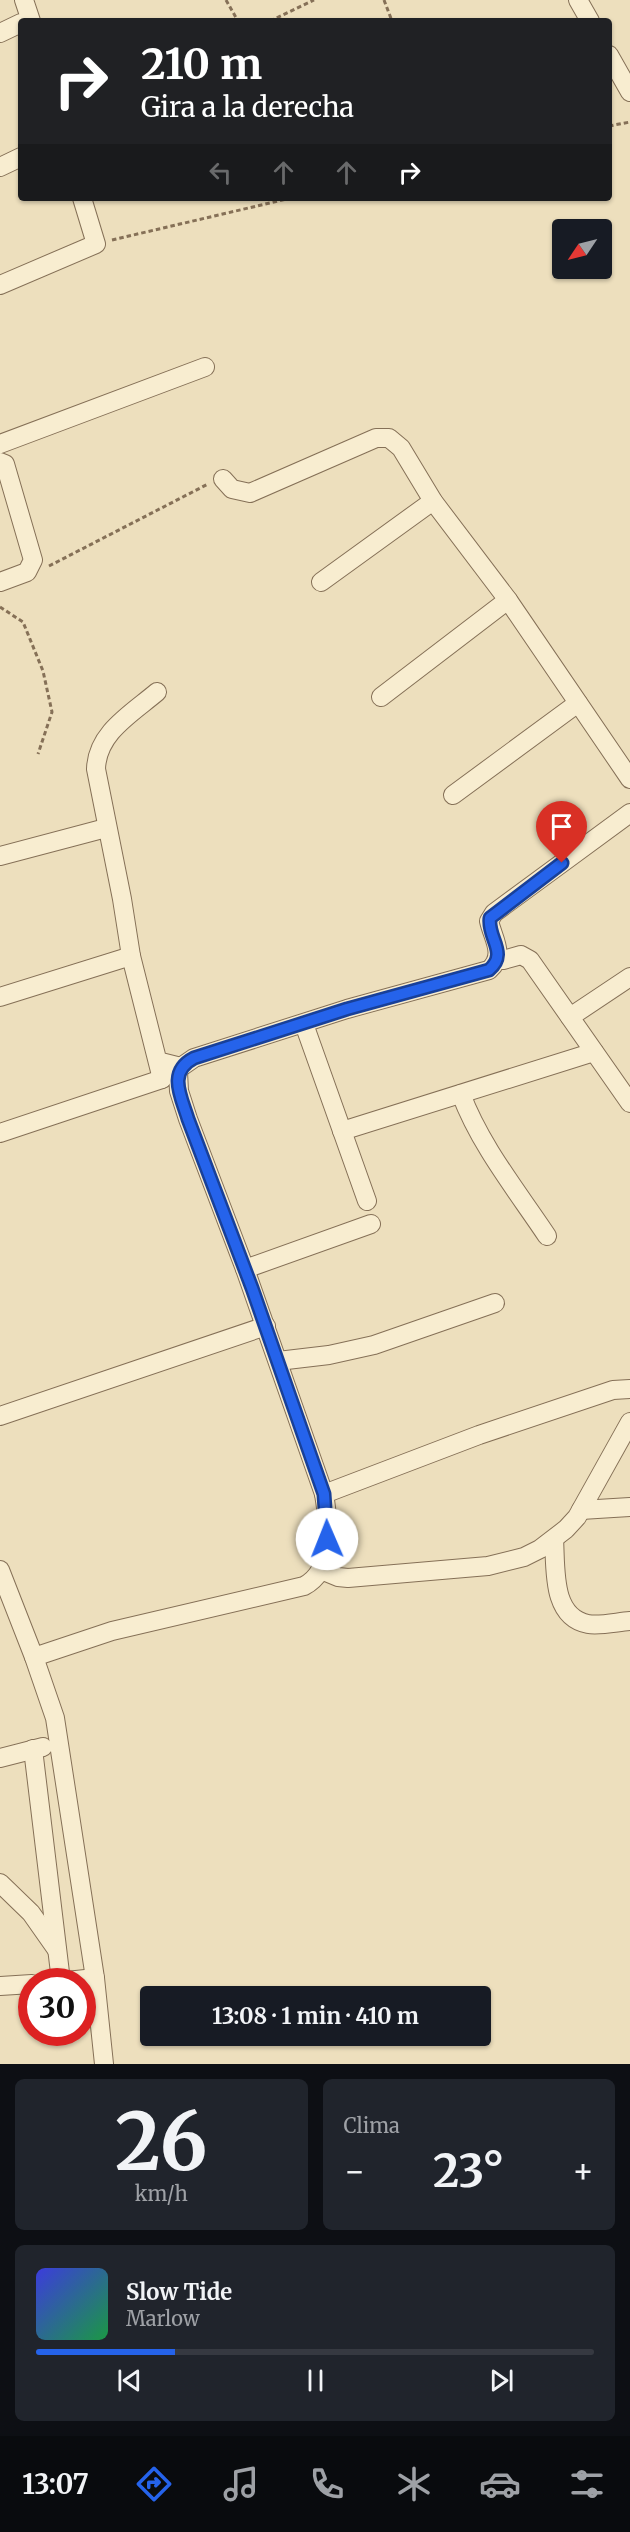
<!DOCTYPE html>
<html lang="es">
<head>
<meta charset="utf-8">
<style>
  :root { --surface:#171b24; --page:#20242c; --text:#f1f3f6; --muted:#9ea1a6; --line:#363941; --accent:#2563eb }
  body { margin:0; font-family:Merriweather,serif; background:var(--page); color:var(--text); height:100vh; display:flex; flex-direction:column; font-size:22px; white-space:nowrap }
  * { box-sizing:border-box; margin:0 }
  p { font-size:20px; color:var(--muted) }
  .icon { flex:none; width:33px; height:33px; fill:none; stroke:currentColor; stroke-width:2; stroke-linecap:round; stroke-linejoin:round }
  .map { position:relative; height:2064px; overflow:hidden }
  .drawer { display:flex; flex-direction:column; gap:15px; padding:15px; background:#0d0f14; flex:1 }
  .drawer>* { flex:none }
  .top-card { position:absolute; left:18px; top:18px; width:594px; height:183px; border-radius:6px; box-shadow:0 2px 4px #0004; background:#202124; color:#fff; overflow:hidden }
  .needle { width:39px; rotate:235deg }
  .fabs { position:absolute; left:552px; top:219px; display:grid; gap:12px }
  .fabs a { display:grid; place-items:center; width:60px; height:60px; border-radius:6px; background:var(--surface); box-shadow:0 2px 4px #0004; font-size:30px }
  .speed { position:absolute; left:18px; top:1968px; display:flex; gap:12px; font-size:30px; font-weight:700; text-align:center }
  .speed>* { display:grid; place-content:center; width:78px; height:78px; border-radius:50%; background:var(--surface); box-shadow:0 2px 4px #0004; line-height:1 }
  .speed .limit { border:9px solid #d22; background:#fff; color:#111 }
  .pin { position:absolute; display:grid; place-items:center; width:51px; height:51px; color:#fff; margin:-62px -26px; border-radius:50% 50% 50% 0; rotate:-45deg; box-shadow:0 0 6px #0007 }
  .pin .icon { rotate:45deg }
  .me { position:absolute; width:66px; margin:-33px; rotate:359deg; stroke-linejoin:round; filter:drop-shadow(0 0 4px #0008) }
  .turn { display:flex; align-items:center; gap:21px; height:126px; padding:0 24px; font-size:27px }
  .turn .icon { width:78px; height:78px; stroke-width:2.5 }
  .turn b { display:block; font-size:42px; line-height:51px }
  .lanes { display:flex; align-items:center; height:57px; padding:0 24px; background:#0003; justify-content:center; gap:30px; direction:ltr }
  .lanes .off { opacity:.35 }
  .big { font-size:45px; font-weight:700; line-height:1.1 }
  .drawer .card { flex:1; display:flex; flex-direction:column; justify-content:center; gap:9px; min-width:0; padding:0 21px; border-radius:9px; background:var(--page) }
  .drawer .dial { align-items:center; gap:0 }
  .dial b { font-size:78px; line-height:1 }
  .song { display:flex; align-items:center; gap:18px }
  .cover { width:72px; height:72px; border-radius:9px; background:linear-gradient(135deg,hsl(240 70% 55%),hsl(140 70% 35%)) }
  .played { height:6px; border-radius:3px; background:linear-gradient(90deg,var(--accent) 25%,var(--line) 25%) }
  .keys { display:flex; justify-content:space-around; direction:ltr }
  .heat { display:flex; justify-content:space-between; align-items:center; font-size:33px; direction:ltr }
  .drawer .tiles { flex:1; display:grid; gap:15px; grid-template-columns:1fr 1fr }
  .card:last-child { grid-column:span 2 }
  .trip { position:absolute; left:140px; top:1986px; width:351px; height:60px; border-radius:6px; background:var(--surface); box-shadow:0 2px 4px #0004; font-weight:700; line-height:60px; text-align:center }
  .tabs { display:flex; height:96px; justify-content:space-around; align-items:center; background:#090b0e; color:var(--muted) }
  .tabs .icon { width:42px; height:42px }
  .tabs .current { color:var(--accent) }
  .tabs b { font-size:27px; color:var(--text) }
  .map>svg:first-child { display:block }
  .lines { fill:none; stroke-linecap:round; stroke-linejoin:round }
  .minor-casing { stroke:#857057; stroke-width:20 }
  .path { stroke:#857057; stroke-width:3; stroke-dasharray:4.5 3; stroke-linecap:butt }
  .minor { stroke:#f8edd0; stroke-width:18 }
  .route-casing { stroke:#184099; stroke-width:15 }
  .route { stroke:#2563eb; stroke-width:10 }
</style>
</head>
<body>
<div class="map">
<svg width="630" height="2064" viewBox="0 0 630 2064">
  <rect width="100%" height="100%" fill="#eddfbd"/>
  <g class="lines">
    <!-- minor casing -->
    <g class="minor-casing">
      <g id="minor">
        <path d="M24,0L31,21"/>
        <path d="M578,0L590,21"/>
        <path d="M0,33L21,23"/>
        <path d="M609,55L630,92"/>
        <path d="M0,167L21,157"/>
        <path d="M0,285L96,244L82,198"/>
        <path d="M0,444L205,367"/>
        <path d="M0,462L5,464L33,560L27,572L0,582"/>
        <path d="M223,479L232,489L250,493L376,438H389L401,448L433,501L508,600L630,779"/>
        <path d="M321,582L433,501"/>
        <path d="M157,692C131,714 97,733 96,769L122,899L131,956L162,1079L161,1062L181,1067"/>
        <path d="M381,697L508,600"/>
        <path d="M453,795L578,703"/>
        <path d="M0,856L106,828"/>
        <path d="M497,959L503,960L521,955L530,960L630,1103"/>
        <path d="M0,997L131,956"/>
        <path d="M570,1017L630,977"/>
        <path d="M304,1024L367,1201"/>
        <path d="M461,1094C480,1145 517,1191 547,1236"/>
        <path d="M342,1131L594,1052"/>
        <path d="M0,1133L162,1079"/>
        <path d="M245,1269L371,1224"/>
        <path d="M278,1361L329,1355L374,1345L495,1303"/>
        <path d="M0,1416L266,1326"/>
        <path d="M324,1494L479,1435L613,1390L630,1389"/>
        <path d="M581,1510L630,1507"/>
        <path d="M554,1539C556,1568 551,1617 588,1624C600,1626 617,1622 630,1621"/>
        <path d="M0,1570L34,1657L55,1718L95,1978L104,2064"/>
        <path d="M321,1570L338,1577L348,1578L488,1566L524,1557L540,1549L566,1529L577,1517L630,1422"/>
        <path d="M34,1657L112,1631L304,1586C335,1570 329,1524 324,1494L245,1269L188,1119L179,1091L178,1072L181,1067L194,1058L347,1009L489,970C506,955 493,939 489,921L494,913L630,813"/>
        <path d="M33,1749L61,1981"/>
        <path d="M0,1758L43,1747"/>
        <path d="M0,1883L31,1913L57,1950"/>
        <path d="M57,1982L95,1978"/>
        <path d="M0,1986L32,1984"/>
      </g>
    </g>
    <!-- path -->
    <g class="path">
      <path d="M226,0L238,21"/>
      <path d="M384,0L392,21"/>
      <path d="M270,21L314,0"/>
      <path d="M609,126L630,122"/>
      <path d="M112,240L291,198"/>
      <path d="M49,566L208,484"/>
      <path d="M0,607L23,622L43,671L52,712L38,754"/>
    </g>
    <!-- minor -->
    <use href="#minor" class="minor"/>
  </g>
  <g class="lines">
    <!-- route casing -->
    <g class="route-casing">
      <path id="route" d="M327,1539L324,1494L252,1288L188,1119C181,1096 167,1072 194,1058L347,1009L489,970C509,953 487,938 490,918L562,863"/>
    </g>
    <!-- route -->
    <use href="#route" class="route"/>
  </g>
</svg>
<div class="fabs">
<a><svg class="needle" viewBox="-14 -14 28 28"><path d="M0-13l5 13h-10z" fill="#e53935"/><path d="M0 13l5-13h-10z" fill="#9ea1a6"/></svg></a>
</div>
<div class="speed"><div class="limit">30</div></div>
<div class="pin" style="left:562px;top:863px;background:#d93025"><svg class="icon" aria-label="arrive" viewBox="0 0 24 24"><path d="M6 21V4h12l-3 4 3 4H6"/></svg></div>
<svg class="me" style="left:327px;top:1539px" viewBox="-20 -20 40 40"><circle r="19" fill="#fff"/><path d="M0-13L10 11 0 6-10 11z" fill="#2563eb"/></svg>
<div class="trip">13:08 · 1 min · 410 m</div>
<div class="top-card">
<div class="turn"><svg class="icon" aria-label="right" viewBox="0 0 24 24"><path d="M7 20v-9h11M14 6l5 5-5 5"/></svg><div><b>210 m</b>Gira a la derecha</div></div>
<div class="lanes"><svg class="icon off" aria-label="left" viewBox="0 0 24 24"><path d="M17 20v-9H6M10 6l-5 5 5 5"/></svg><svg class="icon off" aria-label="ahead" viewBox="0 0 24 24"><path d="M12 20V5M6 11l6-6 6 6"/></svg><svg class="icon off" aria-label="ahead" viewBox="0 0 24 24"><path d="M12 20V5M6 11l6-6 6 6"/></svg><svg class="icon" aria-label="right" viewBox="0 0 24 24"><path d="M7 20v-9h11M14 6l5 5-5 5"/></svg></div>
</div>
</div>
<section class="drawer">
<div class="tiles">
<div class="card dial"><b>26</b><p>km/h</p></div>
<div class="card"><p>Clima</p>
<div class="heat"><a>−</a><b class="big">23°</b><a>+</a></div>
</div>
<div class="card">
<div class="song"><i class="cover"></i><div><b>Slow Tide</b><p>Marlow</p></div></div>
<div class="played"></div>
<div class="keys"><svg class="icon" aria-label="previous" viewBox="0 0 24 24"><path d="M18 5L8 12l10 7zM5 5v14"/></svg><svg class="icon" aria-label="pause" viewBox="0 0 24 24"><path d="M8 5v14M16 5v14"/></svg><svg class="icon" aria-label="next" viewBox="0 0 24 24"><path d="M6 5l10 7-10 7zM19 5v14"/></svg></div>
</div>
</div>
</section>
<nav class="tabs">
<b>13:07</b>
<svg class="icon current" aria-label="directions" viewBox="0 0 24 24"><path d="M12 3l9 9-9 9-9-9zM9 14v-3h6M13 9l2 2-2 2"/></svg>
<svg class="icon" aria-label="music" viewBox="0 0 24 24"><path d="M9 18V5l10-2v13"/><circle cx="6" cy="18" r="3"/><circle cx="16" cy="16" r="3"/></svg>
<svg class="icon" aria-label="phone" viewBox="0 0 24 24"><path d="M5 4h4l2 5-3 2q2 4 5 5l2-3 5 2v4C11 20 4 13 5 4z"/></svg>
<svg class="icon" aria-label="climate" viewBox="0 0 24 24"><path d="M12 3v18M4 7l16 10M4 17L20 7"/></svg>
<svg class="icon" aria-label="car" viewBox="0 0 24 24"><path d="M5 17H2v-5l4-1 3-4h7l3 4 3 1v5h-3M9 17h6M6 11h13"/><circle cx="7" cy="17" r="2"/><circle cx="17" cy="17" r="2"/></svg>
<svg class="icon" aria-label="filters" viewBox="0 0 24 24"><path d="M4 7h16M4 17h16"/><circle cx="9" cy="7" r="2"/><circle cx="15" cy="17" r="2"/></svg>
</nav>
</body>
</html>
